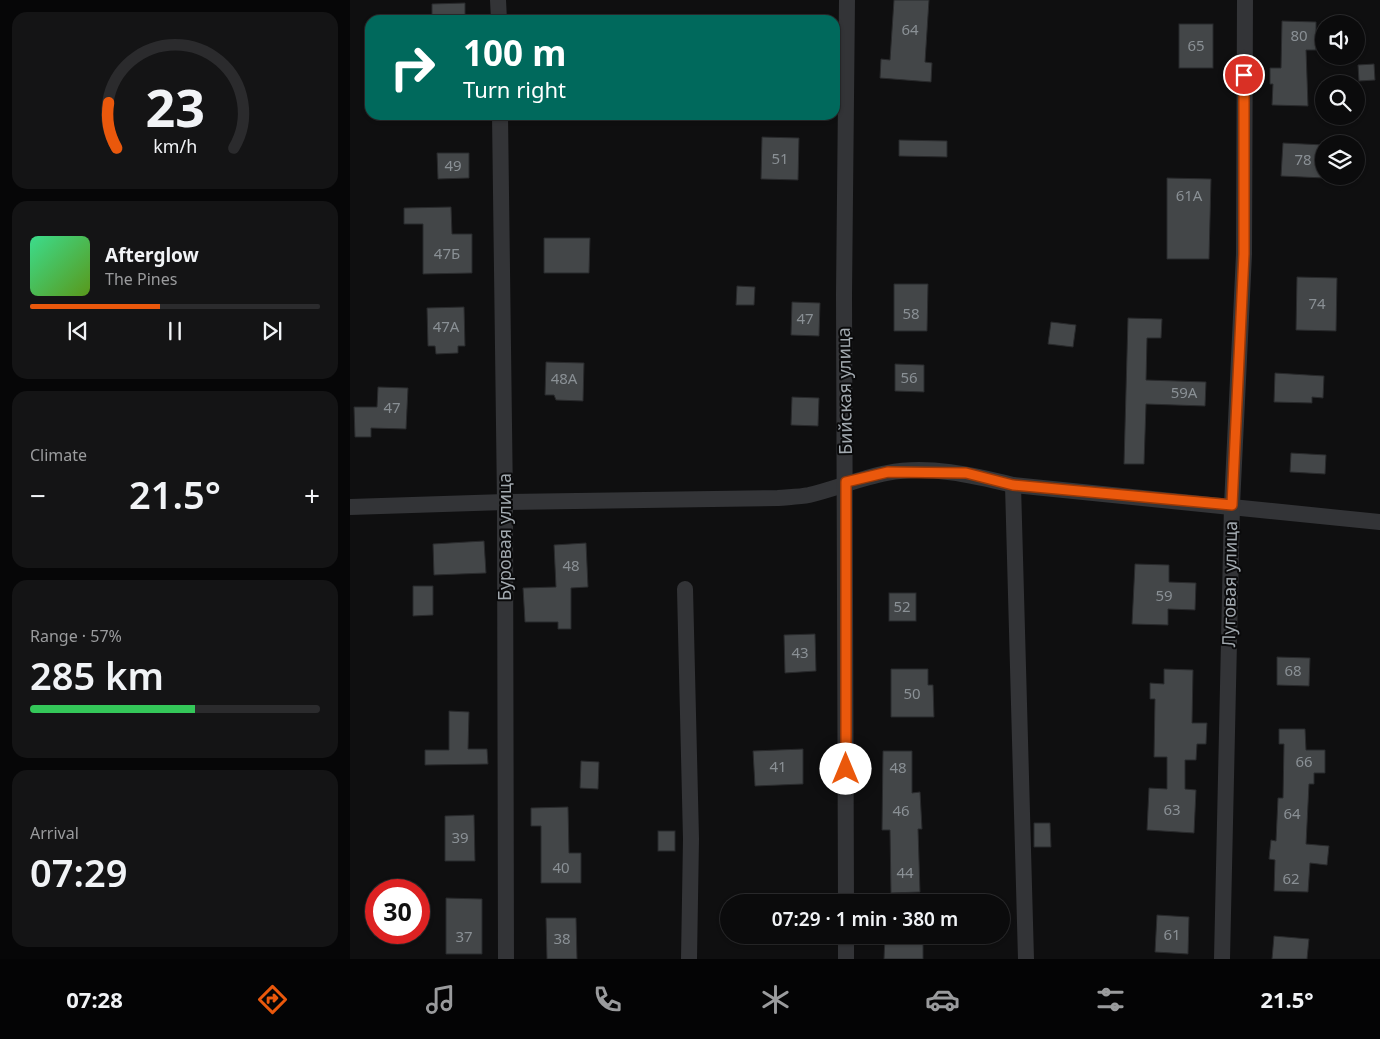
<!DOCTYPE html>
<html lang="en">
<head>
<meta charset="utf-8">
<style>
  :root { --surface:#0b0b0c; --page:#141415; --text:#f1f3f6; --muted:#9a9b9d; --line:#2b2b2d; --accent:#ea580c }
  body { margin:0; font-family:"Noto Sans",sans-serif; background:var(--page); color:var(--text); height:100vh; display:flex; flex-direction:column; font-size:19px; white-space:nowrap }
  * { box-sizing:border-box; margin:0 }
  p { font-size:16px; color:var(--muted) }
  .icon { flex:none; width:28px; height:28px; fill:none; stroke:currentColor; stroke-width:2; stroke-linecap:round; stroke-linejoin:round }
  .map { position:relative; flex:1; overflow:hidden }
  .drawer { display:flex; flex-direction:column; gap:12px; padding:12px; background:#060607; width:350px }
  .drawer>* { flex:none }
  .hud { position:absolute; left:15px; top:15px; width:475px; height:105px; border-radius:15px; box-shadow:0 1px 4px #0004,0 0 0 1px var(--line); background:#00695c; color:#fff; overflow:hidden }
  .fabs { position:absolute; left:965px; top:15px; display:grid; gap:10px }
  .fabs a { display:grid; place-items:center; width:50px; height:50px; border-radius:50%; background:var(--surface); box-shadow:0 1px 4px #0004,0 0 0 1px var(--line); font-size:25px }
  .speed { position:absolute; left:15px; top:879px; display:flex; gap:10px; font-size:25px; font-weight:700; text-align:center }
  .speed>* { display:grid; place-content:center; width:65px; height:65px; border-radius:50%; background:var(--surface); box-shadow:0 1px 4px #0004,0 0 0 1px var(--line); line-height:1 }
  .speed .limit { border:8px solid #d22; background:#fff; color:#111 }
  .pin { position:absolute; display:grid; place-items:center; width:42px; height:42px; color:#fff; margin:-21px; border:2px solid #fff; border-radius:50%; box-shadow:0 1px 5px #0007 }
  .me { position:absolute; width:55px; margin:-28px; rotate:0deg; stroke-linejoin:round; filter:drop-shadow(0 0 4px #0008) }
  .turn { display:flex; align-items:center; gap:18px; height:105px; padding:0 15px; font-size:22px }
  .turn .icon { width:65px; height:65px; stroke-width:2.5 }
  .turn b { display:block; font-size:35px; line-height:42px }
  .big { font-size:38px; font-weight:600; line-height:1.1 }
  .drawer .card { flex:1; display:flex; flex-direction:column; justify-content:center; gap:8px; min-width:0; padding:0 18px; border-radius:15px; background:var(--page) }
  .drawer .dial { align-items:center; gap:0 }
  .dial svg { height:130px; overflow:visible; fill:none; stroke:var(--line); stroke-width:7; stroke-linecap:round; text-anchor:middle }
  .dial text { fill:var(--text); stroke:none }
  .song { display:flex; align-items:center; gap:15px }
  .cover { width:60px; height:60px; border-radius:8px; background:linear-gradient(135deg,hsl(150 70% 55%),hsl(90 70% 35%)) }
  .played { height:5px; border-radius:2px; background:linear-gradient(90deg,var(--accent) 45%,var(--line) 45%) }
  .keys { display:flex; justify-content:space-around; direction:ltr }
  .heat { display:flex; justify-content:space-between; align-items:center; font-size:28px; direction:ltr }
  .charge { height:8px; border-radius:4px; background:linear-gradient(90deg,#34c759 57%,var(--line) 0) }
  .trip { position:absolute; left:370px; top:894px; width:290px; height:50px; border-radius:25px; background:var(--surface); box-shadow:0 1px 4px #0004,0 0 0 1px var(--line); font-weight:600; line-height:50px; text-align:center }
  .tab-bar { display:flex; height:80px; justify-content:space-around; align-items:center; background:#040405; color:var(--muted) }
  .tab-bar .icon { width:35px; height:35px }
  .tab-bar .selected { color:var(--accent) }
  .tab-bar b { font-size:22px; color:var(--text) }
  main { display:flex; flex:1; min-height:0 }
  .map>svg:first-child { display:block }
  .building { fill:#434648; stroke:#292a2c }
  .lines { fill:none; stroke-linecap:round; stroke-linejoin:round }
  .street { stroke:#333437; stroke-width:16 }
  .route-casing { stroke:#983908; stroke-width:12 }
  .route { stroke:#ea580c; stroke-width:9 }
  .labels { text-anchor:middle; stroke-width:4; stroke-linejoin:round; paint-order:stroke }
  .number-label { font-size:15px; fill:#8a9095 }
  .street-label { font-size:18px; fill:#a2a9af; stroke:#0a0a0b }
</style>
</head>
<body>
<main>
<section class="drawer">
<div class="card dial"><svg viewBox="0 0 100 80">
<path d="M14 69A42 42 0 1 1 86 69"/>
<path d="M14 69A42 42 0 0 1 9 41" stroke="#ea580c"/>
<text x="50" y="56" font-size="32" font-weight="700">23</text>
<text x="50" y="72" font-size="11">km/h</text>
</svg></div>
<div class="card">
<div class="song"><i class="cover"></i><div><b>Afterglow</b><p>The Pines</p></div></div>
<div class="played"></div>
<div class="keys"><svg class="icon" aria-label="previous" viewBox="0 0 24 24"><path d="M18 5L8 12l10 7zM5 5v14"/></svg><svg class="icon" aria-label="pause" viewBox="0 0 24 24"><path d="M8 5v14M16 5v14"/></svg><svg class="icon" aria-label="next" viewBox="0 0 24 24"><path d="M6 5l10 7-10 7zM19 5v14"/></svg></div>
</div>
<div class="card"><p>Climate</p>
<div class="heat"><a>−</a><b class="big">21.5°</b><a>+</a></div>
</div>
<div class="card"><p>Range · 57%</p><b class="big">285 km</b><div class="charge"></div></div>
<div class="card"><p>Arrival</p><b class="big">07:29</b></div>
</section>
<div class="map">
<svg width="1030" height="959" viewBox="0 0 1030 959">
  <rect width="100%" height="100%" fill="#0f0f10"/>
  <!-- building -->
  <g class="building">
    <path d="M544,0H579L575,62L582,63L581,82L530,78L531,59L540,60Z"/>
    <path d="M115,3V20H82V4Z"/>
    <path d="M932,21L966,22V50H956L958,106L922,105L923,84H920V68H931Z"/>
    <rect x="829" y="24" width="34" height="44"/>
    <path d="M1024,64L1025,80L1009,81L1008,65Z"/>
    <path d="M412,137L449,138L448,180L411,179Z"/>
    <path d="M549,140L597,141V157L549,156Z"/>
    <path d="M933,143L974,145V178L931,176Z"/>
    <path d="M87,153H119V178L88,179Z"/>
    <path d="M817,178L861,179L859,259H817Z"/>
    <path d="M101,207L102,234H122V273L73,274V224H54V208Z"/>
    <path d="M194,238H240L239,273H194Z"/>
    <path d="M947,277L987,278L986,331L946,330Z"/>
    <path d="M544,284H578L577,331H544Z"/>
    <path d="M387,286L405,287L404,305H386Z"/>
    <path d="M442,302L470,303L469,336L441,335Z"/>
    <path d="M114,307L115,346H108V353L86,354L85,346H78L77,308Z"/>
    <path d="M778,318L812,319L811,338H797L796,380L856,382L855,406L796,404L794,464H774Z"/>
    <path d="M701,322L726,325L723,347L698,344Z"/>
    <path d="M196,362L234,363L233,401L206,400L204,395H195Z"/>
    <path d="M545,364L574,365V392L545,391Z"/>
    <path d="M925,373L974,376L973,398L962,397V403L924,402Z"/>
    <path d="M28,387L58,388L56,429L21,428V437H5L4,407H27Z"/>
    <path d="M442,397L469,398L468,426L441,425Z"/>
    <path d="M941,453L976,455L975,474L940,472Z"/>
    <path d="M134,541L136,573L84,575L83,544Z"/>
    <path d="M236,543L238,587L221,588V629H208V622H175L173,588L206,587L204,545Z"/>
    <path d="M785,564L819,565V582L846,583L845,610L818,609V625L782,624Z"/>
    <path d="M63,586H83V615L63,616Z"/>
    <rect x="539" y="593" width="27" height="28"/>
    <path d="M465,634L466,671L435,673L434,635Z"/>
    <path d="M927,657L960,658L959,686L927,685Z"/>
    <path d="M541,669H578V685H583L584,717H541Z"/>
    <path d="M814,669L843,670L842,723H857L856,744H847L846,760H835V789L846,790L844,833L797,830L799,788L817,789V757H804L805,699H800V683L814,684Z"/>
    <path d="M99,711L119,712L118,749H137L138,764L75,765V750H99Z"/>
    <path d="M929,729H955L956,750H975V773H964V784H959L956,844L979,846L977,865L960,863L958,892L924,891L925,860L919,859L921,840L926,841L928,798H933L934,744H929Z"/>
    <path d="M453,749V784L405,786L403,751Z"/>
    <path d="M533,751H562V793L570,792L572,829H568L570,892L541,893L540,830H532Z"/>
    <path d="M231,761L249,762L248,789L230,788Z"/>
    <path d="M218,807L219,853H231V883H191V826H181V808Z"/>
    <path d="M124,815L125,861H95V816Z"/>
    <path d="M684,823H700L701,847H684Z"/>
    <rect x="308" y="831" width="17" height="20"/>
    <path d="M96,898L132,899V954H96Z"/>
    <path d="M807,915L839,917L838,954L805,952Z"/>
    <path d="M196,918H226L227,959H197Z"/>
    <path d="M535,935H573V959H534Z"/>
    <path d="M924,936L959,939L957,959H922Z"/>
  </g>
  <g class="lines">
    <!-- street -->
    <g class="street">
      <path d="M148,0L149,20"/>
      <path d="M150,115L155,502L156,959"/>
      <path d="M663,485L676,959"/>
      <path d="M0,507L155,502L428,498C438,497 449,497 459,495C485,489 510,478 537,473C578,465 623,475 663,485L1030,522"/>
      <path d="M335,589L341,839L339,959"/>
      <path d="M496,902L494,295L497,0"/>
      <path d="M496,935V959"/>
      <path d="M872,959L882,505L894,254L895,0"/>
    </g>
  </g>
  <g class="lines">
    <!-- route casing -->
    <g class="route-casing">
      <path id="route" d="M496,769V482L538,472L616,473L663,485L882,505L894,254V75"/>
    </g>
    <!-- route -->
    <use href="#route" class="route"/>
  </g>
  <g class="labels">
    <!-- number labels -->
    <g class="number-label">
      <text x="560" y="35">64</text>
      <text x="949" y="41">80</text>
      <text x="846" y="51">65</text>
      <text x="430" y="164">51</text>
      <text x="953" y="165">78</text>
      <text x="103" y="171">49</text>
      <text x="839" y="201">61А</text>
      <text x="97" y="259">47Б</text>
      <text x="967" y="309">74</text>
      <text x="561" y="319">58</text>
      <text x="455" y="324">47</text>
      <text x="96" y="332">47А</text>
      <text x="559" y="383">56</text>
      <text x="214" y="384">48А</text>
      <text x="834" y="398">59А</text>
      <text x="42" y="413">47</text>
      <text x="221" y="571">48</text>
      <text x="814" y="601">59</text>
      <text x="552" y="612">52</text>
      <text x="450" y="658">43</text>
      <text x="943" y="676">68</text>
      <text x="562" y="699">50</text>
      <text x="954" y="767">66</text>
      <text x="428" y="772">41</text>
      <text x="548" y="773">48</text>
      <text x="822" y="815">63</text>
      <text x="551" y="816">46</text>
      <text x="942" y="819">64</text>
      <text x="110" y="843">39</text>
      <text x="211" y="873">40</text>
      <text x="555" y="878">44</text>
      <text x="941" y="884">62</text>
      <text x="822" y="940">61</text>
      <text x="114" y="942">37</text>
      <text x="212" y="944">38</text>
    </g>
    <!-- street labels -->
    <g class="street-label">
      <text transform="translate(495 391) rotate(-91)" y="6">Бийская улица</text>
      <text transform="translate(155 537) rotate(-90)" y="6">Буровая улица</text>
      <text transform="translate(880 584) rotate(-89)" y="6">Луговая улица</text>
    </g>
  </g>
</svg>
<div class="fabs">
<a><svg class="icon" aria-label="sound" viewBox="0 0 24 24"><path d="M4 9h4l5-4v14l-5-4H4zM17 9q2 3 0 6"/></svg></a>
<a><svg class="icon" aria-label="search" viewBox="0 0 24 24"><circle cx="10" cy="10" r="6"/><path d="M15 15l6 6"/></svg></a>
<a><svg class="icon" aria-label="layers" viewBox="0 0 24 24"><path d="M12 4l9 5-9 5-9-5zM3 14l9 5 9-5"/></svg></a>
</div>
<div class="speed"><div class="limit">30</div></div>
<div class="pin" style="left:894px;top:75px;background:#d93025"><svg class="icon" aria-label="arrive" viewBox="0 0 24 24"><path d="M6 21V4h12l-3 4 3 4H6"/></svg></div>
<svg class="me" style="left:496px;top:769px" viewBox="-20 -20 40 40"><circle r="19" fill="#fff"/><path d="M0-13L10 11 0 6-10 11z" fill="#ea580c"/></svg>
<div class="trip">07:29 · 1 min · 380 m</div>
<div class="hud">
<div class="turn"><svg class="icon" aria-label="right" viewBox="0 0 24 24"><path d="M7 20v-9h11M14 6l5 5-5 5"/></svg><div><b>100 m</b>Turn right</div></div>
</div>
</div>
</main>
<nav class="tab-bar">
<b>07:28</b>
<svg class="icon selected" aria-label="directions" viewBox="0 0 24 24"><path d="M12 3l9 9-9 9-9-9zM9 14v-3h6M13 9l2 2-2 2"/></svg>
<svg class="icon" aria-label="music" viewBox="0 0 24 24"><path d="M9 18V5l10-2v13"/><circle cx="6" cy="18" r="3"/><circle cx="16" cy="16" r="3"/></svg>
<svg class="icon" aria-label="phone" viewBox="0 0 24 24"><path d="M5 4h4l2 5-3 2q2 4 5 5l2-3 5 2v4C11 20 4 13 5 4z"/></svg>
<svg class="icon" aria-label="climate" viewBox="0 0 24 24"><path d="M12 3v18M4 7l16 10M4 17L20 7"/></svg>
<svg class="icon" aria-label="car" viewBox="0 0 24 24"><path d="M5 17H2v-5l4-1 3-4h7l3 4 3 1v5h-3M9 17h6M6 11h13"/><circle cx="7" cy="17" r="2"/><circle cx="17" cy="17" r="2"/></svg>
<svg class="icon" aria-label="filters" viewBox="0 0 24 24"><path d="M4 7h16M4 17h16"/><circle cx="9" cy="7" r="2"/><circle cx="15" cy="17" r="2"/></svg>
<b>21.5°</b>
</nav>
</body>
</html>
